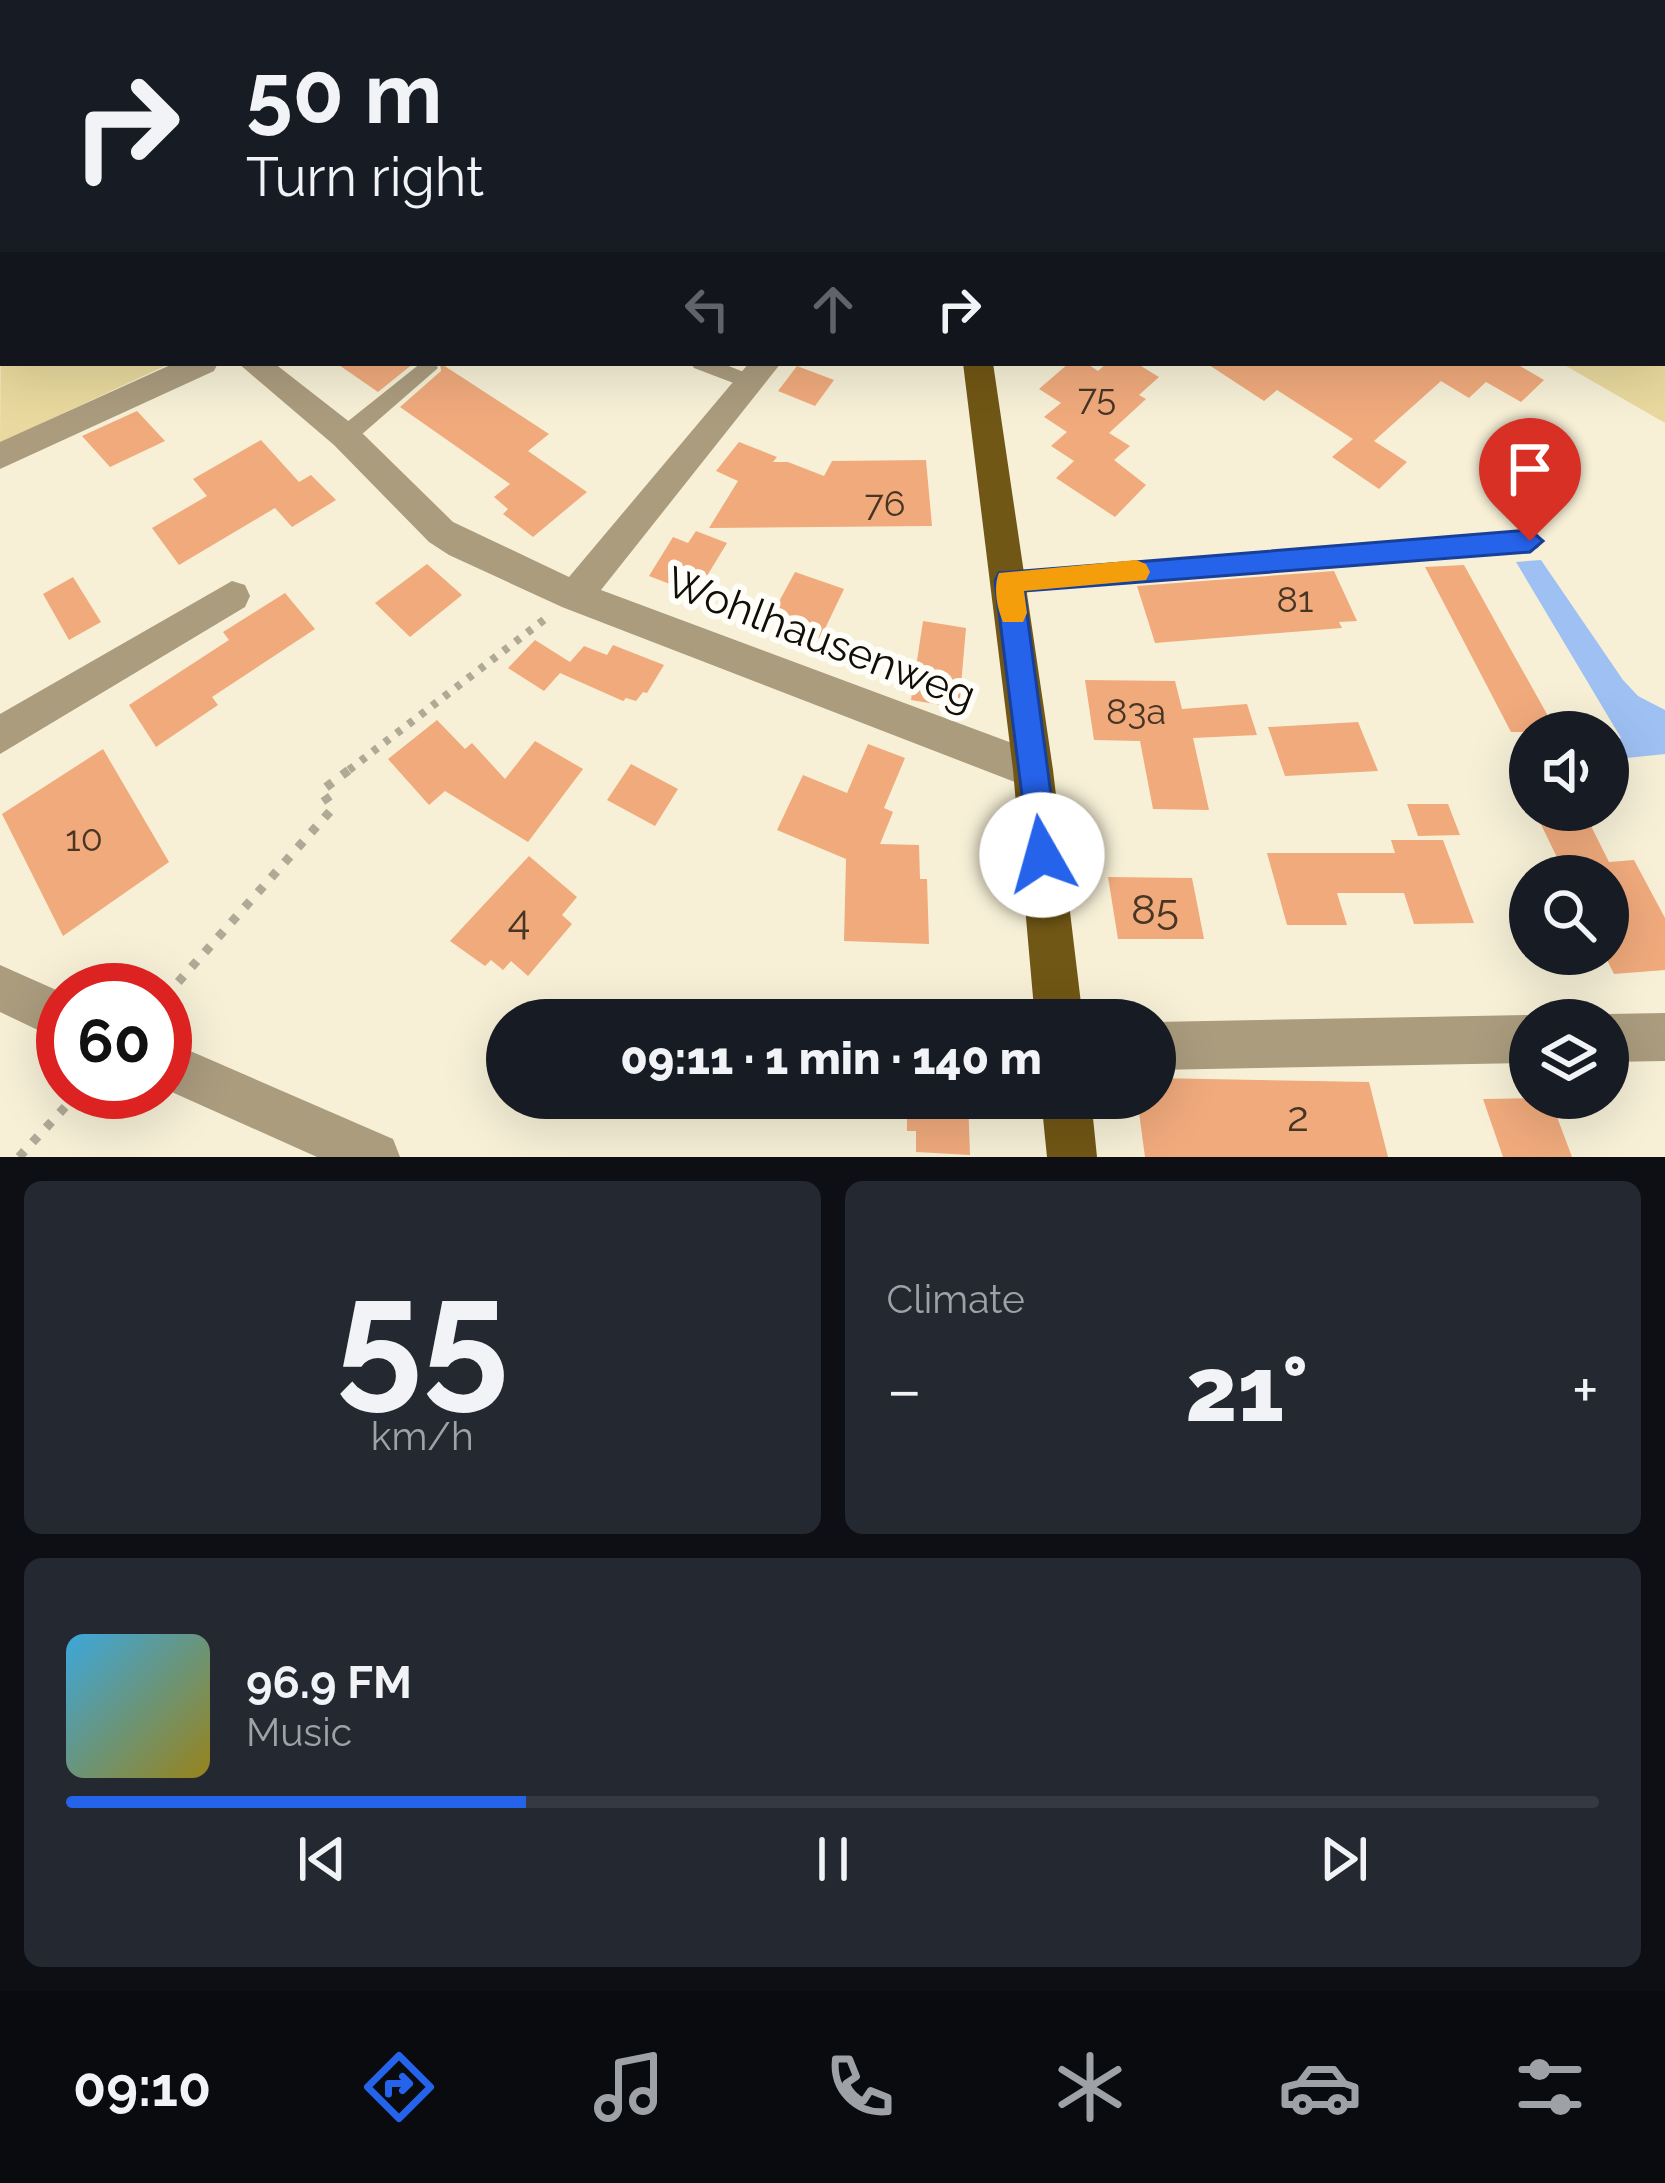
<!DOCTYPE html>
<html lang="en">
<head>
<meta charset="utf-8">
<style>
  :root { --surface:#171b24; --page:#242831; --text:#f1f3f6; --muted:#9ea1a6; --line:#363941; --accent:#2563eb }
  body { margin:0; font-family:Raleway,sans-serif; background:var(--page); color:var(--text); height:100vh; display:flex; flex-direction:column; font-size:45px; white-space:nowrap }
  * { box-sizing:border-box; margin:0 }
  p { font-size:39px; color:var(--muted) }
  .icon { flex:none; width:66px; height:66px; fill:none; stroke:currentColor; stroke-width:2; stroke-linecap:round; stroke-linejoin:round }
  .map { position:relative; height:1157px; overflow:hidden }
  .sheet { display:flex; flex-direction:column; gap:24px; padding:24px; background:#0d0f14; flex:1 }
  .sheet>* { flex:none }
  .guide { position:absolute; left:0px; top:0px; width:1665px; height:366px; box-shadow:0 12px 48px #0002; background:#171b24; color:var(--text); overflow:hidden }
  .controls { position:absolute; left:1509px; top:711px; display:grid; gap:24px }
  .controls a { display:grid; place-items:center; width:120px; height:120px; border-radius:50%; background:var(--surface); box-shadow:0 12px 48px #0002; font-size:60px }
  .speed { position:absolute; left:36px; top:963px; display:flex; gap:24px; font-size:60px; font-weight:700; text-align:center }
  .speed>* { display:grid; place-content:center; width:156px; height:156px; border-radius:50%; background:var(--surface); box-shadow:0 12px 48px #0002; line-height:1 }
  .speed .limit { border:18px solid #d22; background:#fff; color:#111 }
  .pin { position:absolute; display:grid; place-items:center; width:102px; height:102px; color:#fff; margin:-123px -51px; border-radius:50% 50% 50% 0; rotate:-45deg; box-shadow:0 0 12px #0007 }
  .pin .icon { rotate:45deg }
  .me { position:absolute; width:132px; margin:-66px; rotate:353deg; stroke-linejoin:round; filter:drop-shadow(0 0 9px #0008) }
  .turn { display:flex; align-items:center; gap:42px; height:252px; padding:0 48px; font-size:54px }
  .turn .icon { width:156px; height:156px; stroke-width:2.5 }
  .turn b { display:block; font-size:84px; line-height:102px }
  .lanes { display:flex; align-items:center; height:114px; padding:0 48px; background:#0003; justify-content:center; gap:60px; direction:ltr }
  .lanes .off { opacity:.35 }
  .big { font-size:90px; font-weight:800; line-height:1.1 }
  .sheet .tile { flex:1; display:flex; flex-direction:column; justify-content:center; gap:18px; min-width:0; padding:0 42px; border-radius:18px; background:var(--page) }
  .sheet .dial { align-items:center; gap:0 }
  .dial b { font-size:156px; line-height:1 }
  .song { display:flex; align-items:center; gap:36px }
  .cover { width:144px; height:144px; border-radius:18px; background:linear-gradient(135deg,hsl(200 70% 55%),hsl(50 70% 35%)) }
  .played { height:12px; border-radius:6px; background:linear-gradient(90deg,var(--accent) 30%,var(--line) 30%) }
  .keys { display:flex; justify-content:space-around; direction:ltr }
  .heat { display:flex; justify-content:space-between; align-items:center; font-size:66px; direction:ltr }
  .sheet .tiles { flex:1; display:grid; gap:24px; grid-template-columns:1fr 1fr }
  .tile:last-child { grid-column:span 2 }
  .trip { position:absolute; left:486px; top:999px; width:690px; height:120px; border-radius:60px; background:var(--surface); box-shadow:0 12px 48px #0002; font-weight:800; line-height:120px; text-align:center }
  .dock { display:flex; height:192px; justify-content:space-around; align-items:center; background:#090b0e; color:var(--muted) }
  .dock .icon { width:84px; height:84px }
  .dock .selected { color:var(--accent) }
  .dock b { font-size:54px; color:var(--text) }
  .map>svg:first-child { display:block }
  .green { fill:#e9d99e }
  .water { fill:#9ec0f3 }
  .building { fill:#f0aa7c }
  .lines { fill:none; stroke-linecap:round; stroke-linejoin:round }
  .path-far2 { stroke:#afa996; stroke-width:4.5; stroke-dasharray:4.5 6; stroke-linecap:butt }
  .path-far1 { stroke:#afa996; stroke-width:8; stroke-dasharray:6 9; stroke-linecap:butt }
  .path { stroke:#afa996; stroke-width:9; stroke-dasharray:8 12; stroke-linecap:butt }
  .lane { fill:#ab9c7e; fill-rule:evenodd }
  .street { fill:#ab9c7e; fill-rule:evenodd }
  .secondary { fill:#897445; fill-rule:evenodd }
  .primary { fill:#715715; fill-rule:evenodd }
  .route { fill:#2563eb; stroke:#184099; stroke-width:3 }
  .slow { fill:#f59e0b }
  .labels { text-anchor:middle; stroke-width:12; stroke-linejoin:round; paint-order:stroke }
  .number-label { font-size:36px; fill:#483524 }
  .street-label { font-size:42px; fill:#100e06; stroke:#fefdf8 }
  .near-number-label { font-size:42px; fill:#483524 }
</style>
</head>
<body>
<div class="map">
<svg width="1665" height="1157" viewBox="0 0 1665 1157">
  <rect width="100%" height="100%" fill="#f7f0d7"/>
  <!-- green -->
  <g class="green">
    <path d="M3,40V363H171L0,443Z"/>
    <path d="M1662,301H1665V423L1561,363H1662Z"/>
  </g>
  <!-- water -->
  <path class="water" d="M1541,560L1623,680L1638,696L1665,710V754L1608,760V741L1621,738L1516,562Z"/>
  <!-- building -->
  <g class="building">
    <path d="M336,363H414L378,392Z"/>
    <path d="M440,363L549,434L528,451L587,492L533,537L503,514L508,509L494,497L510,484L400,407L441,371Z"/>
    <path d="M1069,363H1086L1098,371L1107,363H1136L1159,377L1139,395L1146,399L1109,433L1130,446L1114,460L1146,485L1115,517L1056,478L1074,461L1051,446L1067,432L1044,417L1061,403L1039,389Z"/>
    <path d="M1206,363H1515L1544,380L1521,402L1486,382L1469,398L1441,381L1374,441L1407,462L1379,489L1332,457L1353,439L1277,390L1264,401Z"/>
    <path d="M797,366L834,380L815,406L778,391Z"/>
    <path d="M137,411L165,441L110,467L82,436Z"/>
    <path d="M261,440L299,482L311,475L336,500L292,527L275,508L179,565L152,528L207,496L193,479Z"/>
    <path d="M739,442L777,457L773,462H788L824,476L832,461L926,460L932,526L709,528L738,481L716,471Z"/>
    <path d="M696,531L727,543L696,594L649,576L673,537L688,543Z"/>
    <path d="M427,564L462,595L410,637L375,603Z"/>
    <path d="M1464,565L1501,632L1557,732H1511L1425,567Z"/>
    <path d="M1334,571L1357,621L1339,622L1342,628L1155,643L1137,586Z"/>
    <path d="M795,572L844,589L820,639L769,620Z"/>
    <path d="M73,577L101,622L69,640L43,594Z"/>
    <path d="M285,593L315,629L212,697L218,705L156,747L129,705L229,640L223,632Z"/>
    <path d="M923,621L966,628L959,708L911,700Z"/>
    <path d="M535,640L570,662L584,646L607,655L613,645L664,665L647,693L643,692L636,701L626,698L623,701L560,673L544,691L508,668Z"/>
    <path d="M1085,680L1175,681L1182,709L1247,704L1257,735L1193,738L1209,810L1153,809L1140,741L1094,740Z"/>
    <path d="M437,720L465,749L472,743L505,779L535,741L583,769L528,842L445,791L429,805L388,759Z"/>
    <path d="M1358,722L1378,771L1285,776L1268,727Z"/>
    <path d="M868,744L905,758L884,808L893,812L880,844L919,845L920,879H927L929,944L844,941L846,859L777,830L803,775L847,793Z"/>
    <path d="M103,749L169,862L63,936L2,814Z"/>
    <path d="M631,764L678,789L655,826L607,800Z"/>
    <path d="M1407,804H1448L1460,835L1418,836Z"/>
    <path d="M1534,810H1583L1609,862L1634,860L1665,918V970L1614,974L1608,962V876H1566Z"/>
    <path d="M1391,840H1443L1474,923L1414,924L1404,893H1337L1347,925H1287L1267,853H1395Z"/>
    <path d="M529,856L577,897L562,915L572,924L528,976L511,961L503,970L491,960L485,966L450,941Z"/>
    <path d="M1108,877L1192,878L1204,939H1118Z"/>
    <path d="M1155,1078L1369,1082L1388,1157H1145L1137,1098H1155Z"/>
    <path d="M907,1098H968L970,1155L916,1152V1131H907Z"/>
    <path d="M1550,1098L1572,1157H1503L1483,1099Z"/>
  </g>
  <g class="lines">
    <!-- path-far2 -->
    <path class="path-far2" d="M1630,0L1634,3"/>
    <!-- path-far1 -->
    <path class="path-far1" d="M349,770L545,619"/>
    <!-- path -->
    <g class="path">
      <path d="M165,997L333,808L321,791L353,767"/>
      <path d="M19,1157L79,1092"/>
    </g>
    <!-- lane -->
    <g class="lane">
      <path d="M421,363H435L438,368L353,442H337L334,436L337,430Z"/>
      <path d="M691,363H721L759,378L762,383L752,390L694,368Z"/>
      <path d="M1530,531L1538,534L1542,541L1538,548L1530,551L1009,591L1000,588L997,581L1000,574L1009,571Z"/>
    </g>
    <!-- street -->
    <g class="street">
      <path d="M1081,0H1103L1104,3H1082Z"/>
      <path d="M175,363H218L214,371L0,469V442Z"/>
      <path d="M238,363H274L356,427L453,522L569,577L749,363H781L601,590L1047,756L1053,770L1047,784L1033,789L562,607L449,555L429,542L334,445Z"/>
      <path d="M232,581L245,585L250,596L245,607L0,754V714Z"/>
      <path d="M0,965L63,993V1042L0,1012Z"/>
      <path d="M1665,1013V1061L1608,1062V1020H1594L1608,1014Z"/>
      <path d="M1530,1015L1542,1020H1530V1063L1155,1070V1022Z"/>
      <path d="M165,1040L393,1139L400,1157H317L165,1089Z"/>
    </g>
    <!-- secondary -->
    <path class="secondary" d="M627,0H654L656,3H629Z"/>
    <!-- primary -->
    <g class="primary">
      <path d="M914,0H936L937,3H915Z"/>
      <path d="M963,363H993L1053,770L1083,1020H1035L1013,770Z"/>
      <path d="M1041,1098H1091L1097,1157H1047Z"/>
    </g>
  </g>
  <!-- route -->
  <path class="route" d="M1530,530L1543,541L1530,552L1024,591L1059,855L1054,867L1042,872L1031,867L995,581L999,573Z"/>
  <!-- slow -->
  <path class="slow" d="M1136,560L1146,564L1150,572L1146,580L1024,591L1027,613L1023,622H1003C997,608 993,587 999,573Z"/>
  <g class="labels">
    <!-- number labels -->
    <g class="number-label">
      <text x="1097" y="410">75</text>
      <text x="885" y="516">76</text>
      <text x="1295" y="612">81</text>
      <text x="1136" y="724">83a</text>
      <text x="84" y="851">10</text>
    </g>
    <!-- street labels -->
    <g class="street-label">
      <text transform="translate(821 638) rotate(21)" y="15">Wohlhausenweg</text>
    </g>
    <!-- near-number labels -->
    <g class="near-number-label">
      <text x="1155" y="924">85</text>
      <text x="519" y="934">4</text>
      <text x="1298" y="1131">2</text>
    </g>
  </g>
</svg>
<div class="controls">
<a><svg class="icon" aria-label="sound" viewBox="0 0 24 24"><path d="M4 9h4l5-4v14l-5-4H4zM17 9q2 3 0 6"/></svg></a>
<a><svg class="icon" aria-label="search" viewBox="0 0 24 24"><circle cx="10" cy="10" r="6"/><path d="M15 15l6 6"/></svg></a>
<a><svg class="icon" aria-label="layers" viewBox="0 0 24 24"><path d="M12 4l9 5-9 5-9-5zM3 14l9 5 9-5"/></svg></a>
</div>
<div class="speed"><div class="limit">60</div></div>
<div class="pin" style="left:1530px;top:541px;background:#d93025"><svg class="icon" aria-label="arrive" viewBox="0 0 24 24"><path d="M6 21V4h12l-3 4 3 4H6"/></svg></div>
<svg class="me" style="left:1042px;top:855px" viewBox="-20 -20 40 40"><circle r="19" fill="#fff"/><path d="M0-13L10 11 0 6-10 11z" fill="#2563eb"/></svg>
<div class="trip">09:11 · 1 min · 140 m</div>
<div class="guide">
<div class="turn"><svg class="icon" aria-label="right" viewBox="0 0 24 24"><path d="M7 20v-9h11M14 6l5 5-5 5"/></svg><div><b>50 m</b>Turn right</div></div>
<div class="lanes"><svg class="icon off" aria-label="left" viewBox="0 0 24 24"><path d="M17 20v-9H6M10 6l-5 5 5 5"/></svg><svg class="icon off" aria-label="ahead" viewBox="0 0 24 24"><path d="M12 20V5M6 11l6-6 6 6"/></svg><svg class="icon" aria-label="right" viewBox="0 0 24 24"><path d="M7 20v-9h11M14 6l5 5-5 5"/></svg></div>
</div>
</div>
<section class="sheet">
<div class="tiles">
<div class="tile dial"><b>55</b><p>km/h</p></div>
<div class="tile"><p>Climate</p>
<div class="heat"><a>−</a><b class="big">21°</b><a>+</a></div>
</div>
<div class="tile">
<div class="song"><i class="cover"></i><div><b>96.9 FM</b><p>Music</p></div></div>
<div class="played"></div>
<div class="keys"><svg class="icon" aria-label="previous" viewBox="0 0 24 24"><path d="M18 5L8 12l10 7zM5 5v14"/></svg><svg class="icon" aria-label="pause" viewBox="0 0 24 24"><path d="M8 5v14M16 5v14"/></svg><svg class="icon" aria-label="next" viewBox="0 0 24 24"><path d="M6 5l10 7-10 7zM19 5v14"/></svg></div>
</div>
</div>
</section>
<nav class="dock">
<b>09:10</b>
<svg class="icon selected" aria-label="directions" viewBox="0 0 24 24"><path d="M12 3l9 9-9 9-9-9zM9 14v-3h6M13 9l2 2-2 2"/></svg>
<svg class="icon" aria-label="music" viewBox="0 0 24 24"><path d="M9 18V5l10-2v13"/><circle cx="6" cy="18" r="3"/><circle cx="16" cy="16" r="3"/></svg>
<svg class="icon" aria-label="phone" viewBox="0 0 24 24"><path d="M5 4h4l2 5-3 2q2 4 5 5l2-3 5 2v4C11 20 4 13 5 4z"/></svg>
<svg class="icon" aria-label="climate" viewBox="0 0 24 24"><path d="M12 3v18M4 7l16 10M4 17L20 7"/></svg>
<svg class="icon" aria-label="car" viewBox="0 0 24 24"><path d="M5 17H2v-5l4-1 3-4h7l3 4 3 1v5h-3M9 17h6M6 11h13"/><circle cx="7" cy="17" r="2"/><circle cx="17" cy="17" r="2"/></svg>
<svg class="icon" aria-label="filters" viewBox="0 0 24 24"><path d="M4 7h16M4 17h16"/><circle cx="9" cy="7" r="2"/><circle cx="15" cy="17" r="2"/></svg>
</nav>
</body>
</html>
